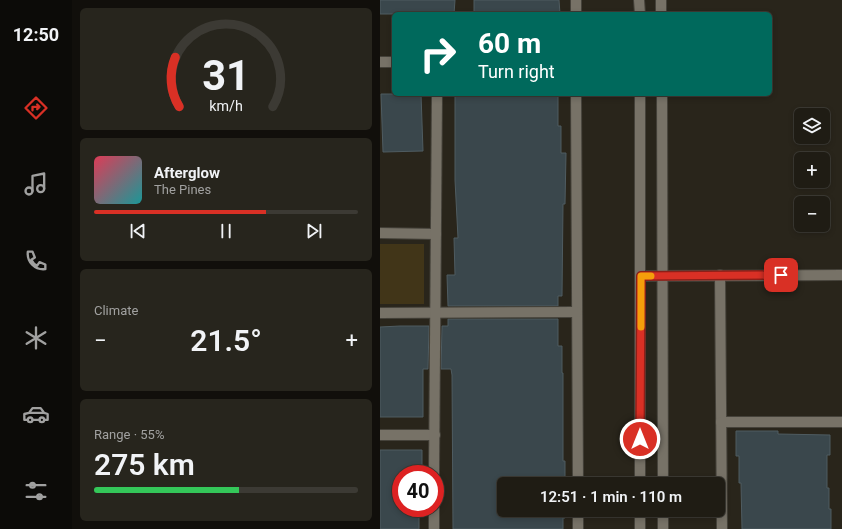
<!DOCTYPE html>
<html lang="en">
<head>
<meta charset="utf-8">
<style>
  :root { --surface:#1f1c14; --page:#27251d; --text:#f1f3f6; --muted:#a1a1a0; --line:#3c3a34; --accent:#d93025 }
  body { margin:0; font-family:Roboto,sans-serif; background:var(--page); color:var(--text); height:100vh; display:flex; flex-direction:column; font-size:15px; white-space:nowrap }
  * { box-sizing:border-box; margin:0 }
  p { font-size:13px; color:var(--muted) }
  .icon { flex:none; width:22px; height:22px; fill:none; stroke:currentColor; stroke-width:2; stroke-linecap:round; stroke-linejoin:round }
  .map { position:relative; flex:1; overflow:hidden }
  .drawer { display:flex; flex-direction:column; gap:8px; padding:8px; background:#110f0b; width:308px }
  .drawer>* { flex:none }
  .hud { position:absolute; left:12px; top:12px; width:380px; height:84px; border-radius:6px; box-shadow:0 2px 6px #0003,0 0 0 1px var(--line); background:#00695c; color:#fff; overflow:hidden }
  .fabs { position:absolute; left:414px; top:108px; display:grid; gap:8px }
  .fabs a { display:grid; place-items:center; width:36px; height:36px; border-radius:6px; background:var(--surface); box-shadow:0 2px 6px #0003,0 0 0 1px var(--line); font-size:20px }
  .speed { position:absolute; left:12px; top:465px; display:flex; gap:8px; font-size:20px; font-weight:700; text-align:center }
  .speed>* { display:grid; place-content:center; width:52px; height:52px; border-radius:50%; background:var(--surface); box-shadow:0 2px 6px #0003,0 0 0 1px var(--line); line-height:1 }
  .speed .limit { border:6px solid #d22; background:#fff; color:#111 }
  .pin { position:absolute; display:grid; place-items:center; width:34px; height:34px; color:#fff; margin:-17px; border-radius:8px; box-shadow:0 2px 6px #0006 }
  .me { position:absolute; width:44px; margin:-22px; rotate:0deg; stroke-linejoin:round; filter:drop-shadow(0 0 3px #0008) }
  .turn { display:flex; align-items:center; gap:14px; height:84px; padding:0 20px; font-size:18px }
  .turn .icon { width:52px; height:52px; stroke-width:2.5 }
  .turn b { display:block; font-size:28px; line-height:34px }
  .big { font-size:30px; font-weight:600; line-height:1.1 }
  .drawer .tile { flex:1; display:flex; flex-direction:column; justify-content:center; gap:6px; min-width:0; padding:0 14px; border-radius:6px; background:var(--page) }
  .drawer .dial { align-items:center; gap:0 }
  .dial svg { height:104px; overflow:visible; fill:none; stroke:var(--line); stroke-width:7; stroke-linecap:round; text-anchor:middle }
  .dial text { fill:var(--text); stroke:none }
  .song { display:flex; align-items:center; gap:12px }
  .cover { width:48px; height:48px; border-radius:6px; background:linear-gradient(135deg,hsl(350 70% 55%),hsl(180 70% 35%)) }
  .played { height:4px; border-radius:2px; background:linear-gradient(90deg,var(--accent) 65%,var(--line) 65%) }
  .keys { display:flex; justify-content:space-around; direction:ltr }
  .heat { display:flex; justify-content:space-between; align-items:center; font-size:22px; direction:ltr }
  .charge { height:6px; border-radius:3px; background:linear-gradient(90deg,#34c759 55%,var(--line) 0) }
  .trip { position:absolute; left:117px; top:477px; width:228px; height:40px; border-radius:6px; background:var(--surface); box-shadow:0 2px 6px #0003,0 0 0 1px var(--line); font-weight:600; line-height:40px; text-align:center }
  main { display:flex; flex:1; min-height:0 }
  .menu { display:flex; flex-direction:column; width:72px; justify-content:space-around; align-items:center; background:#0c0b08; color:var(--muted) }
  .menu .icon { width:28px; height:28px }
  .menu .on { color:var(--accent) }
  .menu b { font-size:18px; color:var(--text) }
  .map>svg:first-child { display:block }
  .green { fill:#413518 }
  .building { fill:#3a474c; stroke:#4f5c61 }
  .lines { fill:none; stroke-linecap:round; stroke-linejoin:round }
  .street-casing { stroke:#45423a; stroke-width:12 }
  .secondary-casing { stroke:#45423a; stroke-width:12 }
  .street { stroke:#777267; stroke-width:10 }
  .secondary { stroke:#777267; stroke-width:10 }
  .route-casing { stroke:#8d1f18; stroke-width:10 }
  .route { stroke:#d93025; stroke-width:7 }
  .slow { stroke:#f59e0b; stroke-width:7 }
</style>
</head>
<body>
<main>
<nav class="menu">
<b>12:50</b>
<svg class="icon on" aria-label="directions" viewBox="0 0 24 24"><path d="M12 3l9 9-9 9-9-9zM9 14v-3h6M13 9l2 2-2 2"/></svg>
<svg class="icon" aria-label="music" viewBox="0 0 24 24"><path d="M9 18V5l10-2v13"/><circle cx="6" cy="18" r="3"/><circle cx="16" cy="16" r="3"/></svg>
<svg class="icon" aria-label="phone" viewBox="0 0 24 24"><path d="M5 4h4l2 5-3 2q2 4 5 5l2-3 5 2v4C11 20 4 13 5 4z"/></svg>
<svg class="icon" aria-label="climate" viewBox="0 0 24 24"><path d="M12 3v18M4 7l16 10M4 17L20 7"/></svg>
<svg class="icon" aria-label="car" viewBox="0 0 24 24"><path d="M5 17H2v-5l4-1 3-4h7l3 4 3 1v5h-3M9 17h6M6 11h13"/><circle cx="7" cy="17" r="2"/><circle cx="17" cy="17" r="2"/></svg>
<svg class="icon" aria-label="filters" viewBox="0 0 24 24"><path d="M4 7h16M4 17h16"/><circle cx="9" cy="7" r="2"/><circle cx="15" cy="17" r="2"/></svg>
</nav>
<section class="drawer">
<div class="tile dial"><svg viewBox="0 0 100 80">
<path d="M14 69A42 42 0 1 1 86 69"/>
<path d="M14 69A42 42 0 0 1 11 31" stroke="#d93025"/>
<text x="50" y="56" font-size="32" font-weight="700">31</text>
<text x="50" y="72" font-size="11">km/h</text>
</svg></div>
<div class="tile">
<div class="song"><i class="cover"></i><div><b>Afterglow</b><p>The Pines</p></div></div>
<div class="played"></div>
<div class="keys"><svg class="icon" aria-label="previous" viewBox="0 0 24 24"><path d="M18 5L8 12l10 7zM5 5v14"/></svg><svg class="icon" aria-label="pause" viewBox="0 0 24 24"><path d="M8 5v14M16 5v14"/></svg><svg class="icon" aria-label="next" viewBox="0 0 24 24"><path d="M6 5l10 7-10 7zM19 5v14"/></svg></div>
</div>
<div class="tile"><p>Climate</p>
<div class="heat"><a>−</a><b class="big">21.5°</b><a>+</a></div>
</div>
<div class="tile"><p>Range · 55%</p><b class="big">275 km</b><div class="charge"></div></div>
</section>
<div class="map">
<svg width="462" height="529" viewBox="0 0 462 529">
  <rect width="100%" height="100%" fill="#29251b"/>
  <!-- green -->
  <rect class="green" x="0" y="244" width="44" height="60"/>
  <!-- building -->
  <g class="building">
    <path d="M0,0H75L74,14H0Z"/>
    <path d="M94,0H179L180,14H94Z"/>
    <path d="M1,94H41L43,151L3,152Z"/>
    <path d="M75,94H178V126H181V153H186L185,204H183L182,296H178V306H68L67,275H75L74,238H78L75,180Z"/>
    <path d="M68,319H178V346H182V373H183V461H185V484H124V510H185V518H183V529H73L72,375L71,369H61L62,326H68Z"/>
    <path d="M20,326H49L48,369H43V417H0V327Z"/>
    <path d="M356,431H398V434L450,435V455H447V488H449V509H451V529H362L361,483H359V456H356Z"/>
    <path d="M0,450H42V474H19L20,506H21V508H39V529H0Z"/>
  </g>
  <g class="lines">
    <!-- street casing -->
    <g class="street-casing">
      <g id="street">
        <path d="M196,14V0"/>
        <path d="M0,62H14"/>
        <path d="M196,94L198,484"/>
        <path d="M0,233L56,234"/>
        <path d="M340,275L342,529"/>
        <path d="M0,313L197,312"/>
        <path d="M341,422H462"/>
        <path d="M0,435H55"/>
        <path d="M54,474L57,94"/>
        <path d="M198,510V529"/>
        <path d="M54,529V508"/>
      </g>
    </g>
    <!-- secondary casing -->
    <g class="secondary-casing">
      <g id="secondary">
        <path d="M259,0L260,14"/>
        <path d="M281,0V14"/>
        <path d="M260,94V484"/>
        <path d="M282,94L283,484"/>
        <path d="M261,276L462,275"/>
        <path d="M283,510V529"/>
        <path d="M260,529V510"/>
      </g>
    </g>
    <!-- street -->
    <use href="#street" class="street"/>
    <!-- secondary -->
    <use href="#secondary" class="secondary"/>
  </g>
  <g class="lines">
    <!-- route casing -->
    <g class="route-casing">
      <path id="route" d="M260,439L261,276L401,275"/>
    </g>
    <!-- route -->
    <use href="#route" class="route"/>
    <!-- slow -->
    <path class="slow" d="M261,327V276H271"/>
  </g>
</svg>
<div class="fabs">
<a><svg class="icon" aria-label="layers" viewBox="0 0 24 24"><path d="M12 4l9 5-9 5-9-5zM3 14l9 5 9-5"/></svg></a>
<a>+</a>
<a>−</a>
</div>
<div class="speed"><div class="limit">40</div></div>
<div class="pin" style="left:401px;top:275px;background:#d93025"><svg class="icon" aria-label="arrive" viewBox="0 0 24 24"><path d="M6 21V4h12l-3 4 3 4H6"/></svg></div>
<svg class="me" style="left:260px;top:439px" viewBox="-20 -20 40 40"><circle r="17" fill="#d93025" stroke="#fff" stroke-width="3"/><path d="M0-11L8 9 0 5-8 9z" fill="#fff"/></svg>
<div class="trip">12:51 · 1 min · 110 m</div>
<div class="hud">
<div class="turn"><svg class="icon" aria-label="right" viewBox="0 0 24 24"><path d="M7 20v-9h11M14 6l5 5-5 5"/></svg><div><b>60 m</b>Turn right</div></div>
</div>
</div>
</main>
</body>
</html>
